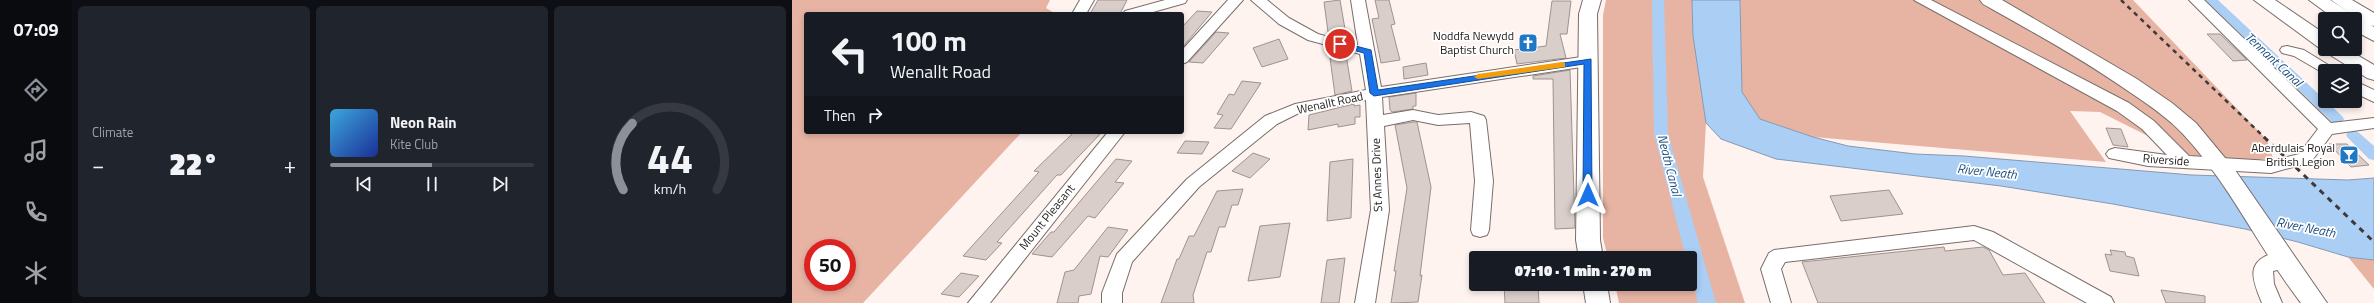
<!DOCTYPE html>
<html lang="en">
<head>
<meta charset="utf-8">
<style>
  :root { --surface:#171b24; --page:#20242c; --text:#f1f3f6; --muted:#9ea1a6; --line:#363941; --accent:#8c9099 }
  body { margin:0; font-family:"Titillium Web",sans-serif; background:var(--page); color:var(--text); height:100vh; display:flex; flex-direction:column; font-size:15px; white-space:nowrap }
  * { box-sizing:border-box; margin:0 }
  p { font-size:13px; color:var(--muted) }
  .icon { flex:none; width:22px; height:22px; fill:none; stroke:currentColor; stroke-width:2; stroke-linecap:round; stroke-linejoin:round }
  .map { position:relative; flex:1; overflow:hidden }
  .side { display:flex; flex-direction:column; gap:6px; padding:6px; background:#0d0f14; width:720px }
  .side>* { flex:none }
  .hud { position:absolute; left:12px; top:12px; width:380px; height:122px; border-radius:4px; box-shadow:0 2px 6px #0003; background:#171b24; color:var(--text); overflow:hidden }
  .buttons { position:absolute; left:1526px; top:12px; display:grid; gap:8px }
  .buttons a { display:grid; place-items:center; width:44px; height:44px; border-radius:4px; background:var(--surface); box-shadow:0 2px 6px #0003; font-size:20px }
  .speed { position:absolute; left:12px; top:239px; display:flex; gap:8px; font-size:20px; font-weight:700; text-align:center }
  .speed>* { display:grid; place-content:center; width:52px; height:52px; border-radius:50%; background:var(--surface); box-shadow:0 2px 6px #0003; line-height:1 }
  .speed .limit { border:6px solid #d22; background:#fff; color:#111 }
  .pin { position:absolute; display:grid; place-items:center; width:34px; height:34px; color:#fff; margin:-17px; border:2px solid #fff; border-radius:50%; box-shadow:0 1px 4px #0007 }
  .me { position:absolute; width:44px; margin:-22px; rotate:0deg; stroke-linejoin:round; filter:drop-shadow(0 0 3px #0008) }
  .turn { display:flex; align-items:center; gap:14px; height:84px; padding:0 20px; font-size:18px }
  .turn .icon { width:52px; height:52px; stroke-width:2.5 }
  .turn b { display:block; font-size:28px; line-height:34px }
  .then { display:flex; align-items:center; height:38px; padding:0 20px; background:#0003; gap:8px; font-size:15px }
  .big { font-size:30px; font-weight:800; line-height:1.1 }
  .side .widget { flex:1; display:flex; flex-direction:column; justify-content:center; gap:6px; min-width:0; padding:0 14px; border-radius:6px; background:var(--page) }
  .side .dial { align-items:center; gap:0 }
  .dial svg { height:104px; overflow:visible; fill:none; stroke:var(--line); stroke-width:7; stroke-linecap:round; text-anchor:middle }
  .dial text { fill:var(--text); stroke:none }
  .song { display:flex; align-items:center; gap:12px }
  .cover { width:48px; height:48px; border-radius:6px; background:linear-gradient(135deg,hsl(200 70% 55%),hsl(230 70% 35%)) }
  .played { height:4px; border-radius:2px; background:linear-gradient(90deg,var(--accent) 50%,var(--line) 50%) }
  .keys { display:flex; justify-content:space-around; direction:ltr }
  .heat { display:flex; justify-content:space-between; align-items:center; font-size:22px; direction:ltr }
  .side .tiles { flex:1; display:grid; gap:6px; grid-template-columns:repeat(3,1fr) }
  .trip { position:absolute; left:677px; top:251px; width:228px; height:40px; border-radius:4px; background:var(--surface); box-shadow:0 2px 6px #0003; font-weight:800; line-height:40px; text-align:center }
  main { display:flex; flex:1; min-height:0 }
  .tab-bar { display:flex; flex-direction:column; width:72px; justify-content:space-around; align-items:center; background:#090b0e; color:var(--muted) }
  .tab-bar .icon { width:28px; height:28px }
  .tab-bar .current { color:var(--accent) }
  .tab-bar b { font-size:18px; color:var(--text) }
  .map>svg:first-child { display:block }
  .green { fill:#e7b4a4; fill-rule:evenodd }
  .water { fill:#abcef4; stroke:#839ab5 }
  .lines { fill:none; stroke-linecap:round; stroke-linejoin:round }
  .canal { fill:#abcef4; fill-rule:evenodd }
  .building { fill:#d9ceca; stroke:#9d9390 }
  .minor-casing { stroke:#786e6b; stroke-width:2 }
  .major-casing { stroke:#786e6b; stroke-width:2 }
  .highway-casing { stroke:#786e6b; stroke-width:2 }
  .minor { fill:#fff; fill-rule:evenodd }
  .major { fill:#fff; fill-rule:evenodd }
  .highway { fill:#fff; fill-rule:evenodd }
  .rail-far1 { stroke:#3f3a39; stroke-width:2.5; stroke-dasharray:4.5 4.5; stroke-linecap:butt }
  .rail { stroke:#3f3a39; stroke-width:3; stroke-dasharray:5.5 5.5; stroke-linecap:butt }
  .route { fill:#1a73e8; stroke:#114b97 }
  .slow { fill:#f59e0b }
  .labels { text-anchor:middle; stroke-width:3.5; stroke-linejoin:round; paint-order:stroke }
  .poi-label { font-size:12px; fill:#262221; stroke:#fff; text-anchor:end }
  .street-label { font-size:12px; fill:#262221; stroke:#fff }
  .water-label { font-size:13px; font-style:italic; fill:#1e5080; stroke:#fff }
</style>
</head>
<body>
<main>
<nav class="tab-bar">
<b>07:09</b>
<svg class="icon current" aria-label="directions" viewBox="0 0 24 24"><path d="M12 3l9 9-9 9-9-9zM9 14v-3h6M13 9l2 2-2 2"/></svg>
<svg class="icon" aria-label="music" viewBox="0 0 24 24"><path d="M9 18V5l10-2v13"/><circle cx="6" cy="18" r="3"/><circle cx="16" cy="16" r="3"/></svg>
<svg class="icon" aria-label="phone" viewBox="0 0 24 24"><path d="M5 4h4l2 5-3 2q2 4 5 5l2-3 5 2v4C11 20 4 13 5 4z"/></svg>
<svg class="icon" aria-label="climate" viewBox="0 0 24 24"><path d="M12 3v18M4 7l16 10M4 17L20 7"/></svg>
</nav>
<section class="side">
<div class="tiles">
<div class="widget"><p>Climate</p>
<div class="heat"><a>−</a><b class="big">22°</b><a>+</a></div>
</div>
<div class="widget">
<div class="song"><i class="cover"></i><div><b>Neon Rain</b><p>Kite Club</p></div></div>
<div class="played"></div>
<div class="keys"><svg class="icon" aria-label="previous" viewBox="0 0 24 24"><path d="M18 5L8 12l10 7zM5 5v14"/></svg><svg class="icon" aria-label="pause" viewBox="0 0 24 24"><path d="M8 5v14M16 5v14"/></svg><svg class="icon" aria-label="next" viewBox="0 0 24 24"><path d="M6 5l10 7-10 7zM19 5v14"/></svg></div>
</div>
<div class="widget dial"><svg viewBox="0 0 100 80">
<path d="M14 69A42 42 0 1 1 86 69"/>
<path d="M14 69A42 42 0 0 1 21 18" stroke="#8c9099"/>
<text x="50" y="56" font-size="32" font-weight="700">44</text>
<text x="50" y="72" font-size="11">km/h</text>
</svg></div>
</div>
</section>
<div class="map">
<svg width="1582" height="303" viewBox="0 0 1582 303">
  <rect width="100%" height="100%" fill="#fef3ef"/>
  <!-- green -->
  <g class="green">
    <path d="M0,0H258L254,8L264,14H14V132H230L71,303H0ZM21,248H55V282H21Z"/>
    <path d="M814,0H900L901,36L914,123L911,177L953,303H827L823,284H898V258H816L811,238V15Z"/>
    <path d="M948,0H1341L1475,140L1481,158L1436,163L1394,155L1308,112L1278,111L1314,162L1021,137L968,119L950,92Z"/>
    <path d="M1556,257L1582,260V289Z"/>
  </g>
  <!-- water -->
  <path class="water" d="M900,0H948L950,92L968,119L1021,137L1056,146L1123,154L1172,156L1400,175L1556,180L1582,178V260L1556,257L1506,242L1453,229L1321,204L1209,186L984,159L929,139L914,123L901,36Z"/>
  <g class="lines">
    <!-- canal -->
    <g class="canal">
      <path d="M860,0H872L876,134L924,303H906L898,272V258H894L862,134Z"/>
      <path d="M1413,0H1426L1550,116L1552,119L1550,122H1540Z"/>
      <path d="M1561,130L1566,132L1582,146V160L1577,159L1556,138L1554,135L1556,132Z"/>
    </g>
  </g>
  <!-- building -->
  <g class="building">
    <path d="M306,0H335L328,14H298Z"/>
    <path d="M548,0L553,29L536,32L532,2Z"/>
    <path d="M583,0H597L603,24L599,25L608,60L589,63L580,19L587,18Z"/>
    <path d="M760,1H779L775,34H768L774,58L725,64L722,50L754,46Z"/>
    <path d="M405,11L420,12L390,48V27Z"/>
    <path d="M424,32L437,33L411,63L397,62Z"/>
    <path d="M1415,34H1428L1455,60L1441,61Z"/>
    <path d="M487,39L496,59L470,67L461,48Z"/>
    <path d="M554,55L560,91L543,95L538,58Z"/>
    <path d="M634,63L636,75L612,79L611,67Z"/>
    <path d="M778,70L783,228L763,229L761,79H741V76Z"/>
    <path d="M450,81L469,83L439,129L422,128L431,115L425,114L437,94L442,95Z"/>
    <path d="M624,93V106H621V109L600,112L598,110L597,97Z"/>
    <path d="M562,104V106L568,105V117H563V124L546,127V124L516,130L517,115Z"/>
    <path d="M621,122H625L639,187L628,276L630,275L626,302L599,303L604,271H602L615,188L603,125Z"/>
    <path d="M1314,128L1329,129L1336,147L1321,145Z"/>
    <path d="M282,132H310L269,175H265L205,242L210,243L194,260L171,256L247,172L242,171Z"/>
    <path d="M393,141L417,142L410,154L385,153Z"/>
    <path d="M1537,144H1555L1577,165L1559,167Z"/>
    <path d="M461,153L478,159L458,178L440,171Z"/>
    <path d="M324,159L340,161L323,182L332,183L303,218L296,216L260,257L240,254L259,232H262Z"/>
    <path d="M561,159L559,218L535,221L538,162Z"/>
    <path d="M451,189L446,205H440L433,227H427L419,252H415L401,295L402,303H369L385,259H387L397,236H402L425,191Z"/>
    <path d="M1097,190L1111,214L1049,221L1038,196Z"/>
    <path d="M498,223L488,277L456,281L468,226Z"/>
    <path d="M316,227L336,230L316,257L308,256L299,294L287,296L286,303H265L273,272L282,270Z"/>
    <path d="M1152,247L1153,251L1191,247L1197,250L1211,275L1233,273L1253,303H1026L1010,262Z"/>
    <path d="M1318,250L1333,252L1334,256L1342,258L1347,276L1318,271L1313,254L1320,255Z"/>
    <path d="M553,258L547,303H529L535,260Z"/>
    <path d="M169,273L187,276L167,297L149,294Z"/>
    <path d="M712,284H746L747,303H713Z"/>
    <path d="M1369,290L1413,296V303H1374Z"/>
  </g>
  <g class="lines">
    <!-- minor casing -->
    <g class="minor-casing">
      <g id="minor">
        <path d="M288,0H302L294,14H280Z"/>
        <path d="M373,0H395L393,3L354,14H331L333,11Z"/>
        <path d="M436,0H451L395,62L390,64V50Z"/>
        <path d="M459,0H475L497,18L526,34L566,45L559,0H573L589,87L796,56L804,61L796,66L590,97L591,115L621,110L646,115L679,112L692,116L694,120L701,181L697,230L695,235L688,237L681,235L679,230L683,181L678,123L646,125L621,120L592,126L597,210L583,303H563L579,210L574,100L507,113L485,124L407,187L340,262L330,293V303H310V293L325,254L395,179L473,116L503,104L574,90L568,54L516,40L487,24Z"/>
        <path d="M1122,0H1139L1337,103L1362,121L1397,156L1479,161L1507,154L1526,129L1397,0H1412L1539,123L1582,118V128L1540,134L1519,162L1479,173L1356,166L1317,158L1314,154L1317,150L1323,148L1375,155L1350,129L1325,111Z"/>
        <path d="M1495,46L1512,50L1546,71H1533V74L1502,56L1490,53L1488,50L1490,47Z"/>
        <path d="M1563,81L1582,90V102L1563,93Z"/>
        <path d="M316,132H333L198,303H176Z"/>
        <path d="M1182,226L1201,232L1319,297L1322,303H1295L1182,240L993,262L989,269L999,303H979L969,269L977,253L982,250Z"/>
        <path d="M1479,254L1499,257L1502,262L1499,267L1481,271L1482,284L1490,303H1470C1462,283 1452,263 1479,254Z"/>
      </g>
    </g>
    <!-- major casing -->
    <g class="major-casing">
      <g id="major">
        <path d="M791,0H809L805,14L808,240L811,258H787L784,240L787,14Z"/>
        <path d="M1188,0H1210L1345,79L1380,103L1404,123L1443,170L1535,303H1509C1467,249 1438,184 1391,134C1376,118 1357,105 1339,93C1292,60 1241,32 1191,4Z"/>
        <path d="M1539,0H1560L1582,13V26L1576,25Z"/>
        <path d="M791,284H815L818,303H794Z"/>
      </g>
    </g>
    <!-- highway casing -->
    <g class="highway-casing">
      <g id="highway">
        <path d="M1462,0H1483L1533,34V49H1555L1582,65V80L1575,78L1535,53L1533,49L1526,47Z"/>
        <path d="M1517,0H1538L1582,27V41L1563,31V19H1543Z"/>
      </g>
    </g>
    <!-- minor -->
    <use href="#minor" class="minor"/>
    <!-- major -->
    <use href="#major" class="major"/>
    <!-- highway -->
    <use href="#highway" class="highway"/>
    <!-- rail-far1 -->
    <path class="rail-far1" d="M1329,0L1473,138"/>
    <!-- rail -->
    <path class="rail" d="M1472,137L1582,242"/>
  </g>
  <!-- route -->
  <path class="route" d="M548,42L579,50L586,90L799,59L800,198H793L791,195L792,64L582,96L578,93L572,53L546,46L545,44Z"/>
  <!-- slow -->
  <path class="slow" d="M770,62L773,63V67L686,79L682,77L686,74Z"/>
  <!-- icons -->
  <defs>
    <g id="church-square" transform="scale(1)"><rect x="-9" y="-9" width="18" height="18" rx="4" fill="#2077c4" stroke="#fff"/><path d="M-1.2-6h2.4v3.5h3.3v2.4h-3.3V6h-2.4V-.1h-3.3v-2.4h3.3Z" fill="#fff"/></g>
    <g id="bar-square" transform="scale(1)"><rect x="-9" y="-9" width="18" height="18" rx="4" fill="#2077c4" stroke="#fff"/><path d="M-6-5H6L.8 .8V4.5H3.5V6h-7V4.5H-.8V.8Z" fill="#fff"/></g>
  </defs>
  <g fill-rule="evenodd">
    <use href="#church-square" x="736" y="43"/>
    <use href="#bar-square" x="1557" y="155"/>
  </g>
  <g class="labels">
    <!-- poi labels -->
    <g class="poi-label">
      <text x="722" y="40">Noddfa Newydd<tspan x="722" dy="14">Baptist Church</tspan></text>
      <text x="1543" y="152">Aberdulais Royal<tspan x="1543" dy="14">British Legion</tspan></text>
    </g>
    <!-- street labels -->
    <g class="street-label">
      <text transform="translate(538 103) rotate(-12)" y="4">Wenallt Road</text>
      <text transform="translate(1374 160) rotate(4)" y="4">Riverside</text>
      <text transform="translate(585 175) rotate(-92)" y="4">St Annes Drive</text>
      <text transform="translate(255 217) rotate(-51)" y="4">Mount Pleasant</text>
    </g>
    <!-- water labels -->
    <g class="water-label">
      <text transform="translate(1482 59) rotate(43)" y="5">Tennant Canal</text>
      <text transform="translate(878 165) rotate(76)" y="5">Neath Canal</text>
      <text transform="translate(1195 171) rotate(6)" y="5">River Neath</text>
      <text transform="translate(1514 227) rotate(11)" y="5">River Neath</text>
    </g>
  </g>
</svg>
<div class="buttons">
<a><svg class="icon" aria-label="search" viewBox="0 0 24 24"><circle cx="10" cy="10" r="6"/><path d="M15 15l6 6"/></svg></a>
<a><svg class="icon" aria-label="layers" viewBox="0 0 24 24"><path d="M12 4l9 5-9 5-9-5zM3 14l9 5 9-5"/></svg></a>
</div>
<div class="speed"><div class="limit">50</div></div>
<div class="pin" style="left:548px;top:44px;background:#d93025"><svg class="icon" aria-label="arrive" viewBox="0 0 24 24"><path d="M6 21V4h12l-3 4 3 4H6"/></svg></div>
<svg class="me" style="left:796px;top:195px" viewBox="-20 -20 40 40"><path d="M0-17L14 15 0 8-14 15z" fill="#1a73e8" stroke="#fff" stroke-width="4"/></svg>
<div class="trip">07:10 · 1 min · 270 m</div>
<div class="hud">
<div class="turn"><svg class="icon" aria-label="left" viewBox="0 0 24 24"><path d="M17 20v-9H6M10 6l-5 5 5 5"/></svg><div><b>100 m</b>Wenallt Road</div></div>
<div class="then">Then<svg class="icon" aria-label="right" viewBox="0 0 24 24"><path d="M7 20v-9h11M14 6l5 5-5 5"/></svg></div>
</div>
</div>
</main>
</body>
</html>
